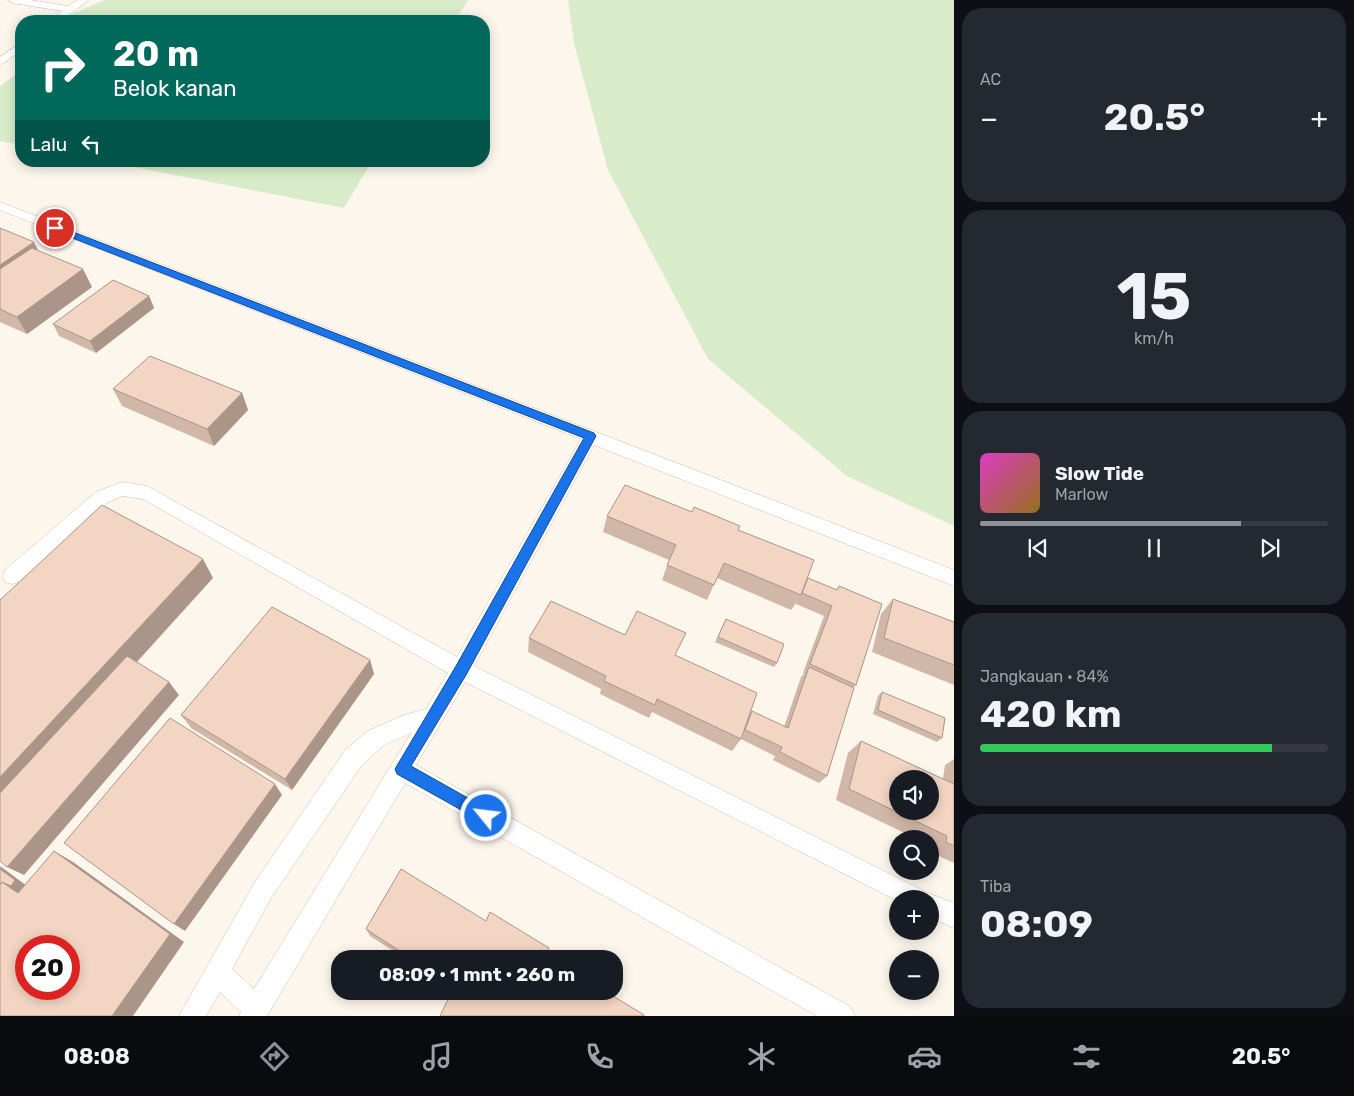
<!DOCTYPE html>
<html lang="id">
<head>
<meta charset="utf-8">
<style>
  :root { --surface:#171b24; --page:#242831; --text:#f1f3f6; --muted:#9ea1a6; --line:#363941; --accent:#8c9099 }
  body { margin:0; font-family:Rubik,sans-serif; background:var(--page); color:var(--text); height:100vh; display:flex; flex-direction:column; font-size:19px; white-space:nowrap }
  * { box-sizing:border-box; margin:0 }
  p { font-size:16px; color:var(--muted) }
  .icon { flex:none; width:28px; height:28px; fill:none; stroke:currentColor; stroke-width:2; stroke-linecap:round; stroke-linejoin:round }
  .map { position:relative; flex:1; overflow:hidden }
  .side { display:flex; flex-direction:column; gap:8px; padding:8px; background:#0d0f14; width:400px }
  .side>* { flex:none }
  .top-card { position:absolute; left:15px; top:15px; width:475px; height:152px; border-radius:20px; box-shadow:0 2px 12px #0003; background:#00695c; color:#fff; overflow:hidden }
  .tools { position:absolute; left:889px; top:770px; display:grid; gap:10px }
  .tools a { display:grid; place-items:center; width:50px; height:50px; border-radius:50%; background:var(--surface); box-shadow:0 2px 12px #0003; font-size:25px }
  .speed { position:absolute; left:15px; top:935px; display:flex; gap:10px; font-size:25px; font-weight:700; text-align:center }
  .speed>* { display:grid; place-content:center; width:65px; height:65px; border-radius:50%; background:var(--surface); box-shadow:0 2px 12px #0003; line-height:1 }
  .speed .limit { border:8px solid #d22; background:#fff; color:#111 }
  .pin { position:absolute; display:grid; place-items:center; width:42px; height:42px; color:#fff; margin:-21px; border:2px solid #fff; border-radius:50%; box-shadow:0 1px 5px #0007 }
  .me { position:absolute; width:55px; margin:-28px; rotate:299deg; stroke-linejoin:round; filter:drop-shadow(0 0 4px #0008) }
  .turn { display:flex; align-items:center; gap:18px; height:105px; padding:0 15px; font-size:22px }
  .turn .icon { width:65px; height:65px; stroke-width:2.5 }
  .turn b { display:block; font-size:35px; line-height:42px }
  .then { display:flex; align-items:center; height:48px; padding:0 15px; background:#0003; gap:10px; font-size:19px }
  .big { font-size:38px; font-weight:700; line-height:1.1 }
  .side .card { flex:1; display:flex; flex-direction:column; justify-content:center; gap:8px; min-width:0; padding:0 18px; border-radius:20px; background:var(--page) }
  .side .dial { align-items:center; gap:0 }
  .dial b { font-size:65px; line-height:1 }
  .song { display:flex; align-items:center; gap:15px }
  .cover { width:60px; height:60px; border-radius:8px; background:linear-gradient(135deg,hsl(310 70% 55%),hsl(40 70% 35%)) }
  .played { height:5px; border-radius:2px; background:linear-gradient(90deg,var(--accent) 75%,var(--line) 75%) }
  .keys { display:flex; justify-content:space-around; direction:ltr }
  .heat { display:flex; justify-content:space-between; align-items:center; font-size:28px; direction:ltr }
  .charge { height:8px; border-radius:4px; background:linear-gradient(90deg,#34c759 84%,var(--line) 0) }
  .trip { position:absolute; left:331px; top:950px; width:292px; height:50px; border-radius:20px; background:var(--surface); box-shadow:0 2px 12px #0003; font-weight:700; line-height:50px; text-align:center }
  .tab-bar { display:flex; height:80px; justify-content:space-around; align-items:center; background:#090b0e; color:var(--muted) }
  .tab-bar .icon { width:35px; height:35px }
  .tab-bar .selected { color:var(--accent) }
  .tab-bar b { font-size:22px; color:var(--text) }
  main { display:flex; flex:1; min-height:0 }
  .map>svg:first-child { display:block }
  .green { fill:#d8ecc9 }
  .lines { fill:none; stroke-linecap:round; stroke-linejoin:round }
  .service-casing { stroke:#d1beb0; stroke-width:1 }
  .service { fill:#fff; fill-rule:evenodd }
  .wall { fill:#d1b7a8 }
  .shaded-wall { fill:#aa9588 }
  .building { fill:#f3d5c3; stroke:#aa9588; fill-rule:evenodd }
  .route { fill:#1a73e8; stroke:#114b97 }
</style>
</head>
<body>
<main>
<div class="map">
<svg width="954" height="1016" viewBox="0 0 954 1016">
  <rect width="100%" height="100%" fill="#fdf6ec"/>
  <!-- green -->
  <g class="green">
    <path d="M104,0H468L455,21H56Z"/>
    <path d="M568,0H954V526L847,476L708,359L608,170L574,43Z"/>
    <path d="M21,71V145L0,141V86Z"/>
    <path d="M103,161H372L344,208Z"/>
  </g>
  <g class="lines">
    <!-- service casing -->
    <g class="service-casing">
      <g id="service">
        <path d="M8,0H30L68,6L78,0H89L60,21H49L62,11L13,3Z"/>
        <path d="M21,43V51L0,65V57Z"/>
        <path d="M0,202L954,570V586L594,445L474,666L928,893L954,903V928L930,917V899H898V901L465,682L416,765L851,1007L855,1016H817L405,783L267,1016H239L241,1012L220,992L206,1016H179L255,882L346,749L368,731L404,715L426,709L448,673L143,499L123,496L108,502L19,582L12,584L5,582L3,576L5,570L96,492L122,482L147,486L457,657L581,439L0,210ZM411,733L254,989L232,969L271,898L362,765L384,745Z"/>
      </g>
    </g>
    <!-- service -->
    <use href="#service" class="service"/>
  </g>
  <!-- wall -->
  <g class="wall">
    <path d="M0,228L38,251L92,287L27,334L0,322Z"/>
    <path d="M149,296L154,308L96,353L59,336L53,324Z"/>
    <path d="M113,389L242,393L248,410L214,446L122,406Z"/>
    <path d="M692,512L738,530L806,582L808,578L836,590L839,586L856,685L853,688L827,776L819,783L773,760L775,756L741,739L732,751L652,712L649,718L600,694L601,689L528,652L529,638L625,635L676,656L749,716L752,711L784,727L801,677L804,674L803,673L824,616L796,604V603L791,610L717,578L707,600L662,580L669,560L603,532L607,516Z"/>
    <path d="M893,599L954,622V685L872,652L881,614Z"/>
    <path d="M726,619L777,663L774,667L715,642Z"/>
    <path d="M370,660L374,674L292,790L191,728L181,715Z"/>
    <path d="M882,692L942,738L937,742L873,714L878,696Z"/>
    <path d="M861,741L943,779L945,765L954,759V863L930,852V839H917L836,800L848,753Z"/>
    <path d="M486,921L551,959H406L370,936L366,929Z"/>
  </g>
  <!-- shaded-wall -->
  <g class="shaded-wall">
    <path d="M34,242L43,260L0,289V265Z"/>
    <path d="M83,269L92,287L27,334L17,317Z"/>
    <path d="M149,296L154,308L96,353L90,341Z"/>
    <path d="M242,393L248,410L214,446L207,429Z"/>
    <path d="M203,559L213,578L0,813V777Z"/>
    <path d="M370,660L374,674L292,790L285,779Z"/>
    <path d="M169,682L179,695L24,875L7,867Z"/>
    <path d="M275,784L282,795L185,931L174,924Z"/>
    <path d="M54,851L73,862L184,942L133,1016H112Z"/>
    <path d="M0,866L27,886L0,919L2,882Z"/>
  </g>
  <!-- building -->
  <g class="building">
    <path d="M0,228L34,242L0,265Z"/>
    <path d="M32,248L83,269L17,317L0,309V269Z"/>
    <path d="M113,280L149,296L90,341L53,324Z"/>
    <path d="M150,356L242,393L207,429L113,389Z"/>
    <path d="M625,485L692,512L694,507L740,526L738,530L814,560L801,595L724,563L714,585L667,565L676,545L607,516Z"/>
    <path d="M102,505L203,559L0,777V600Z"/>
    <path d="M808,578L837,590L839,586L882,604L856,685L810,664L832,606L802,593Z"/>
    <path d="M893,599L954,622V665L884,638Z"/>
    <path d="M551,601L625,635L637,611L686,633L675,655L757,693L741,739L657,699L655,705L604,681L606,676L529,638Z"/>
    <path d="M272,607L370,660L285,779L181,715Z"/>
    <path d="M726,619L784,644L777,663L718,637Z"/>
    <path d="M127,656L169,682L7,867L0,861V793Z"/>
    <path d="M809,667L854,688L827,776L780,752L782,747L745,730L752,711L788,728Z"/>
    <path d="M882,692L945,718L942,738L878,710Z"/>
    <path d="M170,718L275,784L174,924L64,843Z"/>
    <path d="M861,741L954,784V846L946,842L947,836L849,789ZM898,779H930V811H898Z"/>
    <path d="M54,851L170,934L112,1016H0V885L2,882L18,893ZM26,946H69V989H26Z"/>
    <path d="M0,869L15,880L11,886L2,882L0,885Z"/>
    <path d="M401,869L486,921L490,912L549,948L545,955L551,959H412L366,929Z"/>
    <path d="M452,991H605L644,1015V1016H440Z"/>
  </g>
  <!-- route -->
  <path class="route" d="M55,225L594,433L596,436L466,675L411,766L491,811L494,816L491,821L486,823L481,821L397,774L395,769L456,666L584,438L52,230L51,228Z"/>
</svg>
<div class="tools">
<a><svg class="icon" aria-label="sound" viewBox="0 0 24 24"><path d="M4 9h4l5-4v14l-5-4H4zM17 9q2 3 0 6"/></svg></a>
<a><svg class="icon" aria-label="search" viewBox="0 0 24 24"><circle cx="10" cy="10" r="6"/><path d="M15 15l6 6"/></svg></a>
<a>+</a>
<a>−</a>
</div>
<div class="speed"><div class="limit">20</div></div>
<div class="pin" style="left:55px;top:228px;background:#d93025"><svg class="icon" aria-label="arrive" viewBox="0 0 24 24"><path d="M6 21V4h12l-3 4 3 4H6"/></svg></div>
<svg class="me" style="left:486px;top:816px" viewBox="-20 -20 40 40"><circle r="17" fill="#1a73e8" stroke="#fff" stroke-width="3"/><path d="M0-11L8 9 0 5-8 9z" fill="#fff"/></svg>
<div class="trip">08:09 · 1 mnt · 260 m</div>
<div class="top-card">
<div class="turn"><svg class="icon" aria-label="right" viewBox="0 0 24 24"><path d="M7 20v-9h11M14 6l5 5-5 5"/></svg><div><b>20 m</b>Belok kanan</div></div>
<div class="then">Lalu<svg class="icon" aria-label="left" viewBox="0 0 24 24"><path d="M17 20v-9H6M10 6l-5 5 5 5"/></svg></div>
</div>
</div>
<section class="side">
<div class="card"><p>AC</p>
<div class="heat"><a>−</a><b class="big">20.5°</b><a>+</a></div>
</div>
<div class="card dial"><b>15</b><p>km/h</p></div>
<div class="card">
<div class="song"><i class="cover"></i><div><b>Slow Tide</b><p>Marlow</p></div></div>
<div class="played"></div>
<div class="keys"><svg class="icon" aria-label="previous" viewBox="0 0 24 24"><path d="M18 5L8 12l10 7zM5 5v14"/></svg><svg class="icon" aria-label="pause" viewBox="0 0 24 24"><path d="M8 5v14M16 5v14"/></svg><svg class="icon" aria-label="next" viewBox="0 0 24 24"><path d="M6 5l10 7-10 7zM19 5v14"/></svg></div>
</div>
<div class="card"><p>Jangkauan · 84%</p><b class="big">420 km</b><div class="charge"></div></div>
<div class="card"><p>Tiba</p><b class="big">08:09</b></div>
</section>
</main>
<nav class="tab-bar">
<b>08:08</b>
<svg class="icon selected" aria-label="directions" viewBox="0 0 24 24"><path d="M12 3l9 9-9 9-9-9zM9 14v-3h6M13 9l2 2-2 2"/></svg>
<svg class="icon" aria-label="music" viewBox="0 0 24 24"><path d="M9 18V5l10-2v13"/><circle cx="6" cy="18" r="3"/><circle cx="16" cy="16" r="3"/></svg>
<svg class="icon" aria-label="phone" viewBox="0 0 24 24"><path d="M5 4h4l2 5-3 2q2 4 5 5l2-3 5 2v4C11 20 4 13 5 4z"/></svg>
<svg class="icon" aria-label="climate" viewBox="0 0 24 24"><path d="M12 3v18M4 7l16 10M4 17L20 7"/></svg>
<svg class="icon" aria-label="car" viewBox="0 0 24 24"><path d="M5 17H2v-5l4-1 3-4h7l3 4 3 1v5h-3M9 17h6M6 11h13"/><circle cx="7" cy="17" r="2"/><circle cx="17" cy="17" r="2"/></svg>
<svg class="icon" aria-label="filters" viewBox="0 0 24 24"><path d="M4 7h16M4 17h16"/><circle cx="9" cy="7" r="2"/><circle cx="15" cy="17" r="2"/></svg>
<b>20.5°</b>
</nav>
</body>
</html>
